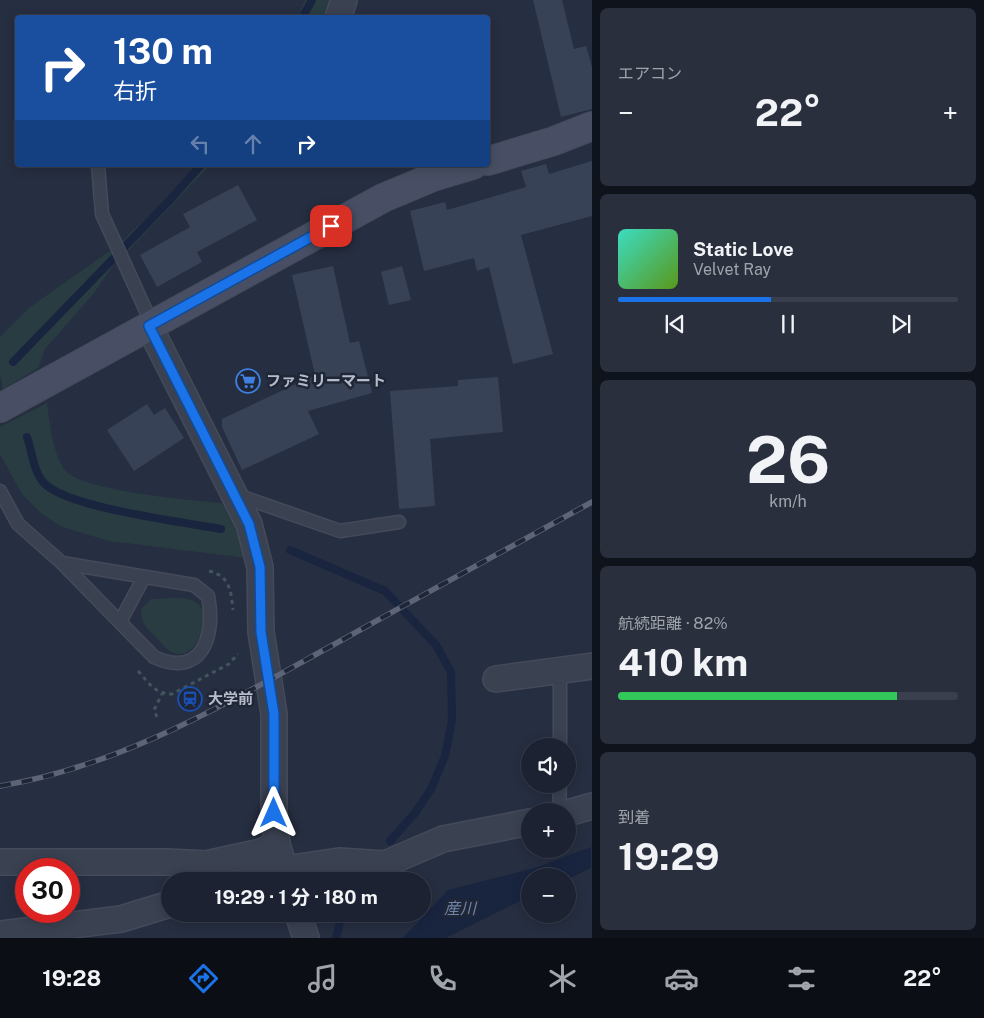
<!DOCTYPE html>
<html lang="ja">
<head>
<meta charset="utf-8">
<style>
  :root { --surface:#1c2231; --page:#292f3d; --text:#f1f3f6; --muted:#a0a4ab; --line:#3a3f4d; --accent:#1a73e8 }
  body { margin:0; font-family:"Public Sans","Noto Sans JP",sans-serif; background:var(--page); color:var(--text); height:100vh; display:flex; flex-direction:column; font-size:19px; white-space:nowrap }
  * { box-sizing:border-box; margin:0 }
  p { font-size:16px; color:var(--muted) }
  .icon { flex:none; width:28px; height:28px; fill:none; stroke:currentColor; stroke-width:2; stroke-linecap:round; stroke-linejoin:round }
  .map { position:relative; flex:1; overflow:hidden }
  .side { display:flex; flex-direction:column; gap:8px; padding:8px; background:#0f131b; width:392px }
  .side>* { flex:none }
  .top-card { position:absolute; left:15px; top:15px; width:475px; height:152px; border-radius:5px; box-shadow:0 2px 12px #0003,0 0 0 1px var(--line); background:#1a4fa0; color:#fff; overflow:hidden }
  .buttons { position:absolute; left:521px; top:738px; display:grid; gap:10px }
  .buttons a { display:grid; place-items:center; width:55px; height:55px; border-radius:50%; background:var(--surface); box-shadow:0 2px 12px #0003,0 0 0 1px var(--line); font-size:25px }
  .speed { position:absolute; left:15px; top:858px; display:flex; gap:10px; font-size:25px; font-weight:700; text-align:center }
  .speed>* { display:grid; place-content:center; width:65px; height:65px; border-radius:50%; background:var(--surface); box-shadow:0 2px 12px #0003,0 0 0 1px var(--line); line-height:1 }
  .speed .limit { border:8px solid #d22; background:#fff; color:#111 }
  .pin { position:absolute; display:grid; place-items:center; width:42px; height:42px; color:#fff; margin:-21px; border-radius:10px; box-shadow:0 2px 8px #0006 }
  .me { position:absolute; width:55px; margin:-28px; rotate:0deg; stroke-linejoin:round; filter:drop-shadow(0 0 4px #0008) }
  .turn { display:flex; align-items:center; gap:18px; height:105px; padding:0 15px; font-size:22px }
  .turn .icon { width:65px; height:65px; stroke-width:2.5 }
  .turn b { display:block; font-size:35px; line-height:42px }
  .lanes { display:flex; align-items:center; height:48px; padding:0 15px; background:#0003; justify-content:center; gap:25px; direction:ltr }
  .lanes .off { opacity:.35 }
  .big { font-size:38px; font-weight:700; line-height:1.1 }
  .side .widget { flex:1; display:flex; flex-direction:column; justify-content:center; gap:8px; min-width:0; padding:0 18px; border-radius:8px; background:var(--page) }
  .side .dial { align-items:center; gap:0 }
  .dial b { font-size:65px; line-height:1 }
  .song { display:flex; align-items:center; gap:15px }
  .cover { width:60px; height:60px; border-radius:8px; background:linear-gradient(135deg,hsl(170 70% 55%),hsl(90 70% 35%)) }
  .played { height:5px; border-radius:2px; background:linear-gradient(90deg,var(--accent) 45%,var(--line) 45%) }
  .keys { display:flex; justify-content:space-around; direction:ltr }
  .heat { display:flex; justify-content:space-between; align-items:center; font-size:28px; direction:ltr }
  .charge { height:8px; border-radius:4px; background:linear-gradient(90deg,#34c759 82%,var(--line) 0) }
  .trip { position:absolute; left:161px; top:872px; width:270px; height:50px; border-radius:25px; background:var(--surface); box-shadow:0 2px 12px #0003,0 0 0 1px var(--line); font-weight:700; line-height:50px; text-align:center }
  .tab-bar { display:flex; height:80px; justify-content:space-around; align-items:center; background:#0b0e14; color:var(--muted) }
  .tab-bar .icon { width:35px; height:35px }
  .tab-bar .current { color:var(--accent) }
  .tab-bar b { font-size:22px; color:var(--text) }
  main { display:flex; flex:1; min-height:0 }
  .map>svg:first-child { display:block }
  .green { fill:#283c42 }
  .water { fill:#19243f }
  .lines { fill:none; stroke-linecap:round; stroke-linejoin:round }
  .stream { stroke:#19243f; stroke-width:8 }
  .building { fill:#384257 }
  .lane-casing { stroke:#444a5a; stroke-width:15 }
  .street-casing { stroke:#444a5a; stroke-width:28 }
  .secondary-casing { stroke:#444a5a; stroke-width:30 }
  .path { stroke:#41555a; stroke-width:3; stroke-dasharray:4 4; stroke-linecap:butt }
  .lane { stroke:#3a4151; stroke-width:12 }
  .street { stroke:#3a4151; stroke-width:25 }
  .secondary { stroke:#484f64; stroke-width:28 }
  .rail-casing { stroke:#5d6478; stroke-width:5.5 }
  .rail { stroke:#1f2636; stroke-width:4; stroke-dasharray:11; stroke-linecap:butt }
  .route-casing { stroke:#114b97; stroke-width:12 }
  .route { stroke:#1a73e8; stroke-width:9 }
  .labels { text-anchor:middle; stroke-width:5; stroke-linejoin:round; paint-order:stroke }
  .poi-label { font-size:15px; font-weight:bold; fill:#b7bccb; stroke:#1f2636; text-anchor:start }
  .water-label { font-size:16px; font-style:italic; fill:#7182a9; stroke:#1f2636 }
</style>
</head>
<body>
<main>
<div class="map">
<svg width="592" height="938" viewBox="0 0 592 938">
  <rect width="100%" height="100%" fill="#262e41"/>
  <!-- green -->
  <g class="green">
    <path d="M305,0H337L329,17L297,18Z"/>
    <path d="M198,165H210L125,254L120,243L167,199Z"/>
    <path d="M110,251L116,261L94,293L45,349L38,368L3,389L0,374V337L30,307Z"/>
    <path d="M47,403C50,425 52,450 64,469C79,492 197,500 227,504L247,558L109,541L62,527L42,514L22,494L0,454V427Z"/>
    <path d="M151,599C165,599 186,595 197,603C214,615 197,664 171,652C166,649 161,643 157,638C147,629 141,623 141,609Z"/>
  </g>
  <!-- water -->
  <path class="water" d="M591,847V868L568,879V876H530V896L446,938H403L448,890L538,867Z"/>
  <g class="lines">
    <!-- stream -->
    <g class="stream">
      <path d="M302,18L312,0"/>
      <path d="M13,362L169,201L201,165"/>
      <path d="M27,437C32,451 33,471 44,483C67,508 184,522 221,529"/>
      <path d="M290,550L385,591L436,645L451,672L452,720L445,756L431,789L415,813L390,841"/>
      <path d="M336,938L342,914"/>
    </g>
  </g>
  <!-- building -->
  <g class="building">
    <path d="M533,0H562L574,49L586,46L592,67V109L561,117Z"/>
    <path d="M592,161V216L521,235L553,354L513,364L489,267L477,271L474,258L424,271L410,211L445,202L447,210L526,187L521,171L546,164L549,174Z"/>
    <path d="M238,185L257,220L197,252L202,262L157,287L140,255L190,227L183,214Z"/>
    <path d="M333,266L350,343L359,341L372,393L308,411L319,434L242,470L222,427V419L315,375L292,275Z"/>
    <path d="M402,266L411,300L389,305L381,272Z"/>
    <path d="M498,377L503,432L430,439L435,506L399,509L390,391L458,386V380Z"/>
    <path d="M147,404L154,415L165,408L184,438L134,471L107,430Z"/>
  </g>
  <g class="lines">
    <!-- lane casing -->
    <g class="lane-casing">
      <g id="lane">
        <path d="M98,165L102,214L152,324"/>
        <path d="M0,491L18,524L62,563L154,657C202,679 216,636 208,596L194,585L62,563"/>
        <path d="M237,495L340,531L399,522"/>
        <path d="M120,622L144,577"/>
        <path d="M560,746V669"/>
        <path d="M559,811L560,784"/>
      </g>
    </g>
    <!-- street casing -->
    <g class="street-casing">
      <g id="street">
        <path d="M338,18L344,0"/>
        <path d="M149,326L249,524L260,567L261,632L274,714V813L277,844L288,881"/>
        <path d="M496,679L592,666"/>
        <path d="M568,813L592,806"/>
        <path d="M0,862H167L206,864L261,852L277,844"/>
        <path d="M245,881L285,869L339,861L385,864L443,839L530,822"/>
        <path d="M298,914L306,938"/>
        <path d="M0,934L121,919L170,904"/>
      </g>
    </g>
    <!-- secondary casing -->
    <g class="secondary-casing">
      <g id="secondary">
        <path d="M488,161L554,141L592,126"/>
        <path d="M0,408L383,198L433,177L473,165"/>
      </g>
    </g>
    <!-- path -->
    <g class="path">
      <path d="M209,571C230,576 231,591 233,610"/>
      <path d="M138,671C149,683 155,694 172,694L229,664L238,654"/>
      <path d="M157,717L154,710L162,694"/>
    </g>
    <!-- lane -->
    <use href="#lane" class="lane"/>
    <!-- street -->
    <use href="#street" class="street"/>
    <!-- secondary -->
    <use href="#secondary" class="secondary"/>
    <!-- rail casing -->
    <g class="rail-casing">
      <path id="rail" d="M0,786C121,766 227,703 333,645C419,597 505,550 592,502"/>
    </g>
    <!-- rail -->
    <use href="#rail" class="rail"/>
  </g>
  <g class="lines">
    <!-- route casing -->
    <g class="route-casing">
      <path id="route" d="M274,813V714L261,632L260,567L249,524L149,326L331,226"/>
    </g>
    <!-- route -->
    <use href="#route" class="route"/>
  </g>
  <!-- icons -->
  <defs>
    <g id="supermarket-ring" transform="scale(1.25)"><circle r="9.5" fill="#1f2636" stroke="#3f7fe0" stroke-width="1.5"/><path d="M-6-5.5h2.5l.6 2H6L4.5 2H-2.5L-4.4-4H-6ZM-1.5 3.2a1.3 1.3 0 1 0 .1 0ZM3 3.2a1.3 1.3 0 1 0 .1 0Z" fill="#3f7fe0"/></g>
    <g id="station-ring" transform="scale(1.25)"><circle r="9.5" fill="#1f2636" stroke="#1a4fb4" stroke-width="1.5"/><path d="M-3-6H3Q5-6 5-4V2Q5 4 3 4L4.5 6H3L1.5 4h-3L-3 6H-4.5L-3 4Q-5 4-5 2V-4Q-5-6-3-6ZM-3.5-4v3h7v-3ZM-3.5 1v1.5H-2V1ZM2 1v1.5H3.5V1Z" fill="#1a4fb4"/></g>
  </defs>
  <g fill-rule="evenodd">
    <use href="#supermarket-ring" x="248" y="381"/>
    <use href="#station-ring" x="190" y="699"/>
  </g>
  <g class="labels">
    <!-- poi labels -->
    <g class="poi-label">
      <text x="266" y="386">ファミリーマート</text>
      <text x="208" y="704">大学前</text>
    </g>
    <!-- water labels -->
    <g class="water-label">
      <text x="460" y="914">産川</text>
    </g>
  </g>
</svg>
<div class="buttons">
<a><svg class="icon" aria-label="sound" viewBox="0 0 24 24"><path d="M4 9h4l5-4v14l-5-4H4zM17 9q2 3 0 6"/></svg></a>
<a>+</a>
<a>−</a>
</div>
<div class="speed"><div class="limit">30</div></div>
<div class="pin" style="left:331px;top:226px;background:#d93025"><svg class="icon" aria-label="arrive" viewBox="0 0 24 24"><path d="M6 21V4h12l-3 4 3 4H6"/></svg></div>
<svg class="me" style="left:274px;top:813px" viewBox="-20 -20 40 40"><path d="M0-17L14 15 0 8-14 15z" fill="#1a73e8" stroke="#fff" stroke-width="4"/></svg>
<div class="trip">19:29 · 1 分 · 180 m</div>
<div class="top-card">
<div class="turn"><svg class="icon" aria-label="right" viewBox="0 0 24 24"><path d="M7 20v-9h11M14 6l5 5-5 5"/></svg><div><b>130 m</b>右折</div></div>
<div class="lanes"><svg class="icon off" aria-label="left" viewBox="0 0 24 24"><path d="M17 20v-9H6M10 6l-5 5 5 5"/></svg><svg class="icon off" aria-label="ahead" viewBox="0 0 24 24"><path d="M12 20V5M6 11l6-6 6 6"/></svg><svg class="icon" aria-label="right" viewBox="0 0 24 24"><path d="M7 20v-9h11M14 6l5 5-5 5"/></svg></div>
</div>
</div>
<section class="side">
<div class="widget"><p>エアコン</p>
<div class="heat"><a>−</a><b class="big">22°</b><a>+</a></div>
</div>
<div class="widget">
<div class="song"><i class="cover"></i><div><b>Static Love</b><p>Velvet Ray</p></div></div>
<div class="played"></div>
<div class="keys"><svg class="icon" aria-label="previous" viewBox="0 0 24 24"><path d="M18 5L8 12l10 7zM5 5v14"/></svg><svg class="icon" aria-label="pause" viewBox="0 0 24 24"><path d="M8 5v14M16 5v14"/></svg><svg class="icon" aria-label="next" viewBox="0 0 24 24"><path d="M6 5l10 7-10 7zM19 5v14"/></svg></div>
</div>
<div class="widget dial"><b>26</b><p>km/h</p></div>
<div class="widget"><p>航続距離 · 82%</p><b class="big">410 km</b><div class="charge"></div></div>
<div class="widget"><p>到着</p><b class="big">19:29</b></div>
</section>
</main>
<nav class="tab-bar">
<b>19:28</b>
<svg class="icon current" aria-label="directions" viewBox="0 0 24 24"><path d="M12 3l9 9-9 9-9-9zM9 14v-3h6M13 9l2 2-2 2"/></svg>
<svg class="icon" aria-label="music" viewBox="0 0 24 24"><path d="M9 18V5l10-2v13"/><circle cx="6" cy="18" r="3"/><circle cx="16" cy="16" r="3"/></svg>
<svg class="icon" aria-label="phone" viewBox="0 0 24 24"><path d="M5 4h4l2 5-3 2q2 4 5 5l2-3 5 2v4C11 20 4 13 5 4z"/></svg>
<svg class="icon" aria-label="climate" viewBox="0 0 24 24"><path d="M12 3v18M4 7l16 10M4 17L20 7"/></svg>
<svg class="icon" aria-label="car" viewBox="0 0 24 24"><path d="M5 17H2v-5l4-1 3-4h7l3 4 3 1v5h-3M9 17h6M6 11h13"/><circle cx="7" cy="17" r="2"/><circle cx="17" cy="17" r="2"/></svg>
<svg class="icon" aria-label="filters" viewBox="0 0 24 24"><path d="M4 7h16M4 17h16"/><circle cx="9" cy="7" r="2"/><circle cx="15" cy="17" r="2"/></svg>
<b>22°</b>
</nav>
</body>
</html>
